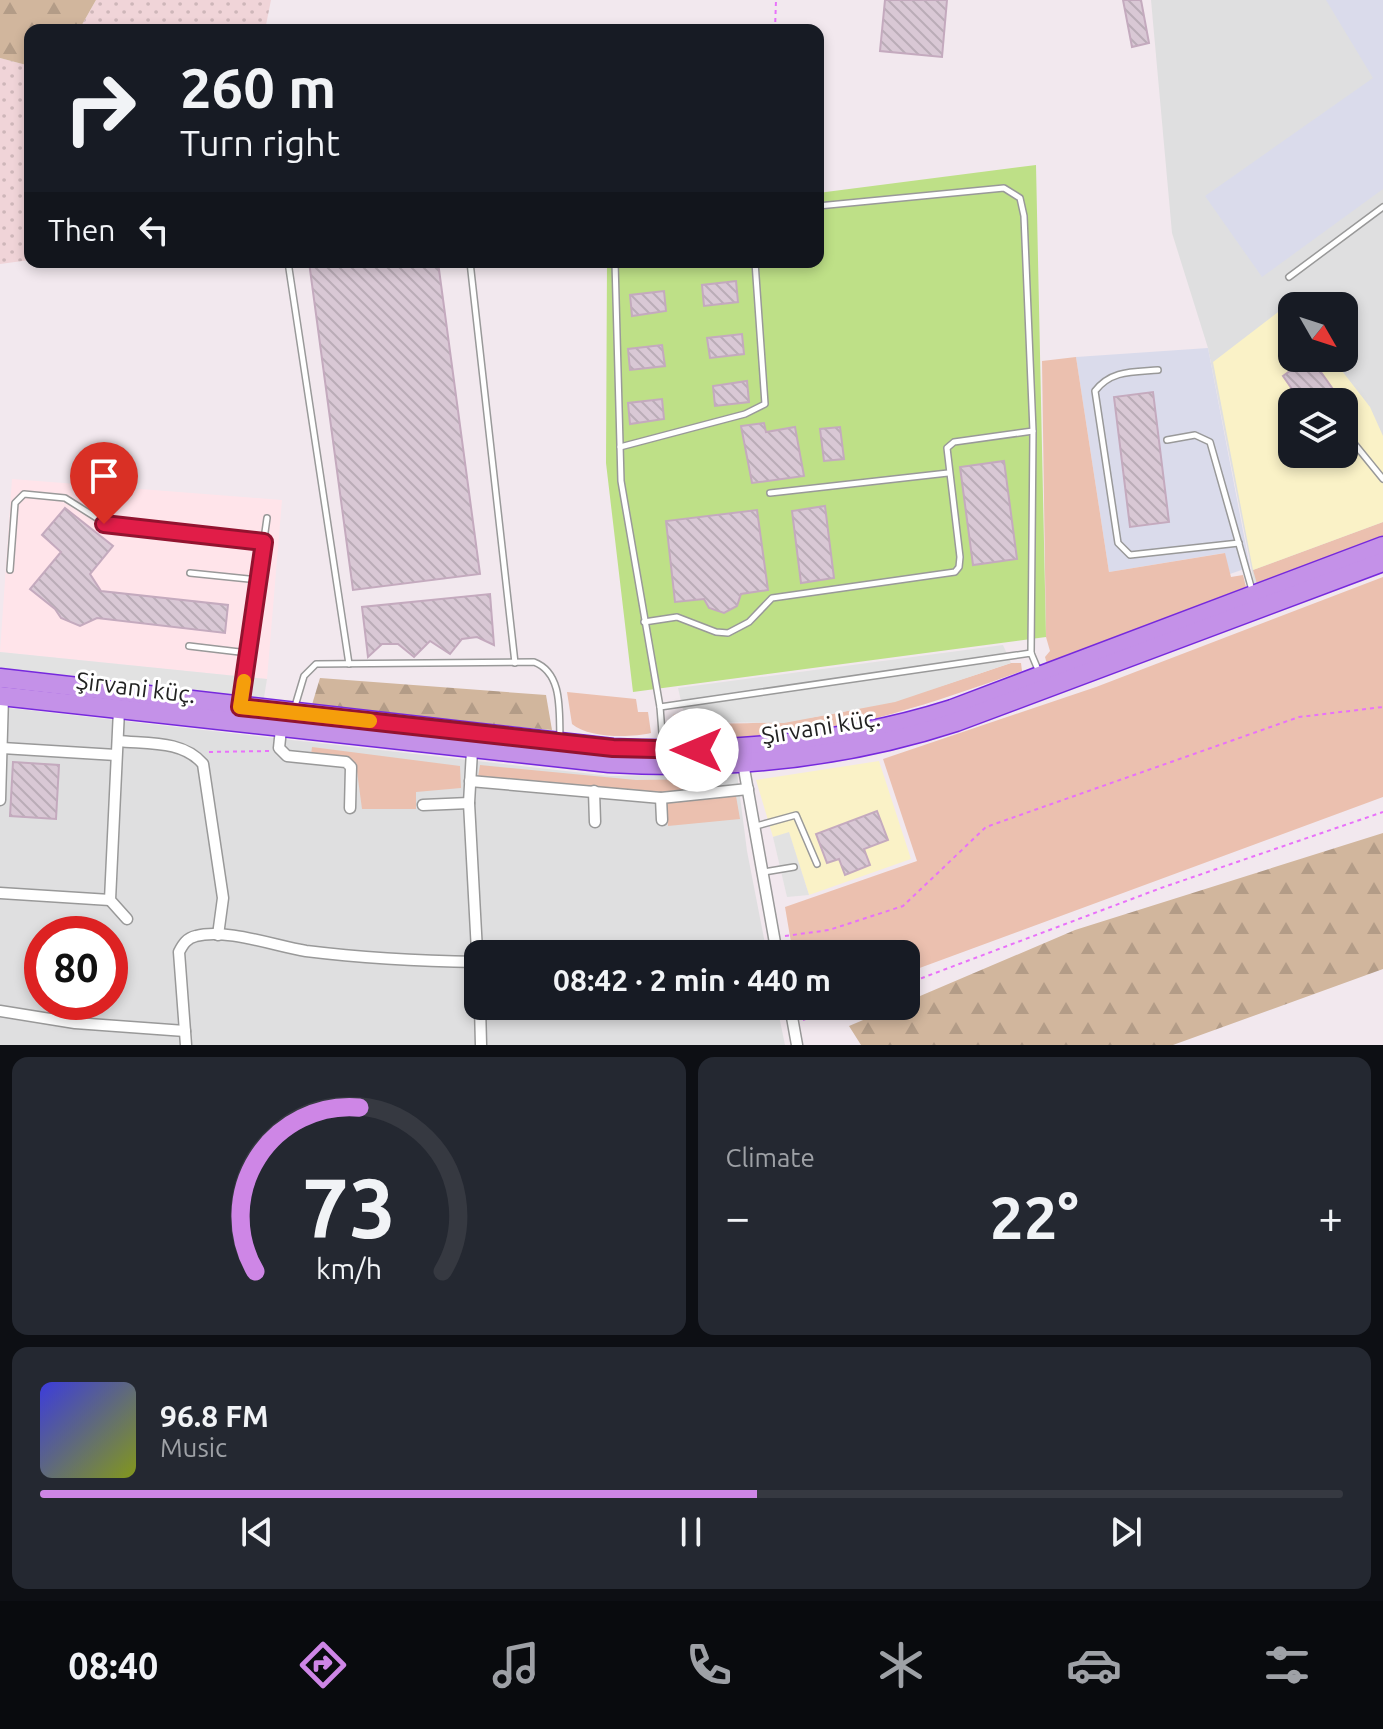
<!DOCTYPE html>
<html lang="en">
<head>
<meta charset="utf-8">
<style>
  :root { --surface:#171b24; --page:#242831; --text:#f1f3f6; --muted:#9ea1a6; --line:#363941; --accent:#ce86e6 }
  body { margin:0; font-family:Ubuntu,sans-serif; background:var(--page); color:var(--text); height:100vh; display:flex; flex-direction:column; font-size:30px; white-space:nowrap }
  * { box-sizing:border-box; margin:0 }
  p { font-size:26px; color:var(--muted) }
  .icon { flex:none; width:44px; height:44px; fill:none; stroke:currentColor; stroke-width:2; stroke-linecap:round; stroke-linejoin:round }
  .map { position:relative; height:1045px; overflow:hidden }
  .side { display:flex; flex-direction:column; gap:12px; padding:12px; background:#0d0f14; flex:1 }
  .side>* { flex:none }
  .hud { position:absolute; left:24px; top:24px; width:800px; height:244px; border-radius:16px; box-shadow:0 4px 12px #0003; background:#171b24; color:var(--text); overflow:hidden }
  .needle { width:52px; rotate:129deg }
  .controls { position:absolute; left:1278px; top:292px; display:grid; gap:16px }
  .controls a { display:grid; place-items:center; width:80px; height:80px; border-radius:16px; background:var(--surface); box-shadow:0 4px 12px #0003; font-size:40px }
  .speed { position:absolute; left:24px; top:916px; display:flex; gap:16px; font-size:40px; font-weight:700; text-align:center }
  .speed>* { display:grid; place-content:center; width:104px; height:104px; border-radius:50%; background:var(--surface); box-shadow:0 4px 12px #0003; line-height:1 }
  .speed .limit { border:12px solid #d22; background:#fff; color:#111 }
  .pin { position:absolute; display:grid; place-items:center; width:68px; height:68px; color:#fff; margin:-82px -34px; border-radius:50% 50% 50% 0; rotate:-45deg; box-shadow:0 0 8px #0007 }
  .pin .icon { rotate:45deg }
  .me { position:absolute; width:88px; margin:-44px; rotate:270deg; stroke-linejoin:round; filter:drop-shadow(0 0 6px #0008) }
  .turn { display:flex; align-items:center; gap:28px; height:168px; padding:0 24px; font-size:36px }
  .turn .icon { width:104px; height:104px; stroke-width:2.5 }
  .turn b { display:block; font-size:56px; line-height:68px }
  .then { display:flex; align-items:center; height:76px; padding:0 24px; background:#0003; gap:16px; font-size:30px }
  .big { font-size:60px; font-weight:700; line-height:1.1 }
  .side .tile { flex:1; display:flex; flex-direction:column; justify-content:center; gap:12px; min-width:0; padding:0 28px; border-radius:16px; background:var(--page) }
  .side .dial { align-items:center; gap:0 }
  .dial svg { height:208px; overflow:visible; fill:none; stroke:var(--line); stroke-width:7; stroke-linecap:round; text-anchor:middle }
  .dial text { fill:var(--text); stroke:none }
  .song { display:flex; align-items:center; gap:24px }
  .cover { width:96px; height:96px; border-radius:12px; background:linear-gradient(135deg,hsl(240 70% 55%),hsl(70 70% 35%)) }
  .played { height:8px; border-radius:4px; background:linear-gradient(90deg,var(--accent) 55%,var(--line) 55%) }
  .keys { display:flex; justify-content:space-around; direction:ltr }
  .heat { display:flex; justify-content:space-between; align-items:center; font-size:44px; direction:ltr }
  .side .tiles { flex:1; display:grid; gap:12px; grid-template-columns:1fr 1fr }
  .tile:last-child { grid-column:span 2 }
  .trip { position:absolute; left:464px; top:940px; width:456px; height:80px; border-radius:16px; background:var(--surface); box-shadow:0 4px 12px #0003; font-weight:700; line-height:80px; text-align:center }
  .menu { display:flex; height:128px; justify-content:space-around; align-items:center; background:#090b0e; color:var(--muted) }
  .menu .icon { width:56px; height:56px }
  .menu .selected { color:var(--accent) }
  .menu b { font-size:36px; color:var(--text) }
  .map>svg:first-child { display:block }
  .residential { fill:#dfdfe0; fill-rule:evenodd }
  .industrial { fill:#dadbeb }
  .education { fill:#ffe4ea }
  .farmland { fill:url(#farmland-dots) }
  .grass { fill:#ebc0af }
  .forest { fill:url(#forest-firs) }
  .park { fill:#faf2c7; fill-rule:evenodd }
  .pitch { fill:#bee087 }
  .parking { fill:#e2e2e2 }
  .building { fill:url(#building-back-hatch); stroke:#c4aabe; stroke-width:2 }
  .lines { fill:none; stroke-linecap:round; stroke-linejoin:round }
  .lane-casing { stroke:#999; stroke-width:8 }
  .street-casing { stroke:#999; stroke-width:13 }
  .highway-casing { stroke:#7629dd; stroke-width:21 }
  .path { stroke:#e971fa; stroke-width:2; stroke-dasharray:4 4; stroke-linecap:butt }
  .lane { stroke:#fff; stroke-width:5 }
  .street { stroke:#fff; stroke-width:10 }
  .highway { stroke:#c491e8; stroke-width:18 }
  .route-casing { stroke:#92132f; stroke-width:20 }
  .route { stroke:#e11d48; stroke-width:14 }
  .slow { stroke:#f59e0b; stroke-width:14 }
  .labels { text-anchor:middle; stroke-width:6; stroke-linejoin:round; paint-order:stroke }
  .street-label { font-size:24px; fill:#222; stroke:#fff }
</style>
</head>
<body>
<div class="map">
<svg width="1383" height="1045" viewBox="0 0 1383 1045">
  <defs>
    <pattern id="farmland-dots" width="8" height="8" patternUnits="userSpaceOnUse" patternTransform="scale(2)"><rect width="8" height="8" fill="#f0d4d8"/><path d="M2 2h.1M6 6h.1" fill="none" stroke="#ceb6b9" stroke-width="1.8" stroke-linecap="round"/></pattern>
    <pattern id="forest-firs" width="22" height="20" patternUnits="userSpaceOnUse" patternTransform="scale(2)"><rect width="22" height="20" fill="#d1b69d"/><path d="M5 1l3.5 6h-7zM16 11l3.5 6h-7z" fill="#b39c87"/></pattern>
    <pattern id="building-back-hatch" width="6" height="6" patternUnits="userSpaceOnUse" patternTransform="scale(2)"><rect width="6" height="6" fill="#d9c8d5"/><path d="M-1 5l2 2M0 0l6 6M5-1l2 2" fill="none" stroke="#baacb7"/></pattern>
  </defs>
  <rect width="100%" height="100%" fill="#f2e8ee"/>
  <!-- residential -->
  <g class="residential">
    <path d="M1151,0H1383V540L1255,587L1208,348L1172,233ZM1292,306H1344V358H1292ZM1292,402H1344V454H1292Z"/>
    <path d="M0,707L610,776L737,773L747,851L767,954H478V1006H777L785,1045H0ZM42,934H110V1002H42Z"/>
  </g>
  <!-- industrial -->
  <g class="industrial">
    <path d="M1326,0H1383V189L1262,277L1205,196L1373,78Z"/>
    <path d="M1208,348L1250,567L1230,574L1224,553L1109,572L1076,357Z"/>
  </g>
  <!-- education -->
  <path class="education" d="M12,479L282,500L267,679L0,652Z"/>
  <!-- farmland -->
  <g class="farmland">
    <path d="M96,0H271L265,30H79Z"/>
    <path d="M0,58L30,66V260L0,264Z"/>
  </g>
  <!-- grass -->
  <g class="grass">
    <path d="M1076,357L1109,572L1225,553L1231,577L1243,575L1246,587L1047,664L1045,657L1050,651L1046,637L1042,361Z"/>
    <path d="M1383,522V538L1257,584L1253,570Z"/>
    <path d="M1383,577V797L906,973V954H793L785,907L917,861L883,759L1096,687Z"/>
    <path d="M1011,663H1021L1022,671C938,701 854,730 765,738C737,740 707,736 678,735L673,715L683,712L686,722C809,731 897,701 1011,663Z"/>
    <path d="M567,692L636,699L638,712H648L651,733C630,738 588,738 572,724Z"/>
    <path d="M312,747L460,766L461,788L416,792V809H362L356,764L311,755Z"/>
    <path d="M480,765L636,780L708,779V792L667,794L478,777Z"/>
    <path d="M736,796L740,819L668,826L666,802Z"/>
  </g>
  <!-- forest -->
  <g class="forest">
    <path d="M0,0H96L79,30H30V66L0,58Z"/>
    <path d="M320,678L546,695L552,730L311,708Z"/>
    <path d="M1383,833V969L1173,1045H861L849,1026L896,1006H906V1002L1075,930Z"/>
  </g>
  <!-- park -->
  <g class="park">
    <path d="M1290,303L1292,358H1332L1370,407L1383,436V522L1253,570L1213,362ZM1292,402H1344V454H1292Z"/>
    <path d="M879,761L911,859L809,895L789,833L773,837L756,780Z"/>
  </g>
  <!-- pitch -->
  <path class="pitch" d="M1036,165L1046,637L633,692L606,463L607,262H818V193Z"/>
  <!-- parking -->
  <g class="parking">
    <path d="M1003,645L1011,663L895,702L784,723L686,722L678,688Z"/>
    <path d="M0,652L267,679L262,710L0,678Z"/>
    <path d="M789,832L809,895L787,897L773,837Z"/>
  </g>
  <!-- building -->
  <g class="building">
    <path d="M885,0H947L942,57L880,51Z"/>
    <path d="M1123,0H1141L1149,43L1132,47Z"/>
    <path d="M309,262H438L480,574L353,590Z"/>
    <path d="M736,281L738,302L704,306L702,285Z"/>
    <path d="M664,291L666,311L632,316L630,295Z"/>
    <path d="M742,334L744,354L710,358L707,338Z"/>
    <path d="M662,345L665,366L630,370L628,349Z"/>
    <path d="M1308,358H1311L1342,402H1301L1283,376Z"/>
    <path d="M747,381L749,402L715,406L713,386Z"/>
    <path d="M1153,392L1169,522L1130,527L1114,397Z"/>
    <path d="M662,399L664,419L630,424L628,403Z"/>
    <path d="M764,423L766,432L795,427L804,476L752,483L741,426Z"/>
    <path d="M840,427L844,459L824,461L820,429Z"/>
    <path d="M1004,461L1017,559L973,565L960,467Z"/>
    <path d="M825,506L834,578L801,583L792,511Z"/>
    <path d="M65,508L113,546L90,574L101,591L228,605L225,633L97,618L80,626L61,618L55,609L30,589L61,552L42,535Z"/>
    <path d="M757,510L768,590L741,594L737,606L724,613L709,608L704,599L675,602L666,521Z"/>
    <path d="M490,594L494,645L477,637L462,639L450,654L430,641L414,657L398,644H382L368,657L362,607Z"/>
    <path d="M13,762L59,765L56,819L10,816Z"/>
    <path d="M877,811L888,840L864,849L870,865L845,875L839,859L827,863L816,834Z"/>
  </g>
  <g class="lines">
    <!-- lane casing -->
    <g class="lane-casing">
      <g id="lane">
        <path d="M818,206L1004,188L1020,198L1024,216L1033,431L1031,653"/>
        <path d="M288,262L349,664"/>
        <path d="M470,262L515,663"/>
        <path d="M615,262L621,481L660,707"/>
        <path d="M1289,277L1383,207"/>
        <path d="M1158,370C1133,372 1111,370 1095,391L1118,543L1130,555L1239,543"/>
        <path d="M1344,431L1383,479"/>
        <path d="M1167,440L1195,435L1210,442L1252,590"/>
        <path d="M620,447L745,414L765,404L755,262"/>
        <path d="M770,493L948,473"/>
        <path d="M10,570L15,503L24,494L65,498L111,527L264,542"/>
        <path d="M190,573L258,580"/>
        <path d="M644,622L677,617L716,632L728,633L749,622L772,598L955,572L959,567L960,557L947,448L954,442L1033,431"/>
        <path d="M189,646L248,653"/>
        <path d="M241,702L267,518"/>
        <path d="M295,706L304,676L316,664L534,662C563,673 559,711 560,738"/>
        <path d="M663,746L660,707L1031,653L1039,672"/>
        <path d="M756,826L796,815L817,864"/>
        <path d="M764,872L794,867"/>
      </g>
    </g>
    <!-- street casing -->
    <g class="street-casing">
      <g id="street">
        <path d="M119,710L110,900L127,919"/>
        <path d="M281,729L279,748L287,756L346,762L351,767L350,808"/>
        <path d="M118,741C147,744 183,740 203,764L223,898L218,935"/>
        <path d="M2,748L116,755"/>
        <path d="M472,751L469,803L478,970"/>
        <path d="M743,763L777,954"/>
        <path d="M470,781L661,798L748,789"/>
        <path d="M594,791L595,822"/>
        <path d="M661,798L662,820"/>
        <path d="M0,800L3,696"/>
        <path d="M423,805L469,803"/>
        <path d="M0,893L110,900"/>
        <path d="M480,1006L481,1045"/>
        <path d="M790,1006L797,1045"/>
        <path d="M0,1011L75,1023L185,1031"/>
        <path d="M186,1045L179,952C183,944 187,938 196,936C226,928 275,946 306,951C363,958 420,961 478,962"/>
      </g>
    </g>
    <!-- highway casing -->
    <g class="highway-casing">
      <g id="highway">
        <path d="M0,678L613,748C729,753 842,744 952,709L1383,546"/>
        <path d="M0,696L609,763C726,770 843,759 956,722L1383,562"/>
      </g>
    </g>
    <!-- path -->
    <g class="path">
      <path d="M775,30L776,0"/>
      <path d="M209,752L270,751"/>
      <path d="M785,936L829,930L903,906L986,827L1299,717L1383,707"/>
      <path d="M906,984L1161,888L1383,812"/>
      <path d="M803,1020L843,1006"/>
    </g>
    <!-- lane -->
    <use href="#lane" class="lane"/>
    <!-- street -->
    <use href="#street" class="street"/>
    <!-- highway -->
    <use href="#highway" class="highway"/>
  </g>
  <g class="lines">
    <!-- route casing -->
    <g class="route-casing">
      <path id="route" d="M104,524L264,542L240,707L613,748L697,750"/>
    </g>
    <!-- route -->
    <use href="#route" class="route"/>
    <!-- slow -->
    <path class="slow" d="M244,681L240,707L370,721"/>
  </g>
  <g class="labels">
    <!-- street labels -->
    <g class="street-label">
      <text transform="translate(136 688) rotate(7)" y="8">Şirvani küç.</text>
      <text transform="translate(821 727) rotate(-9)" y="8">Şirvani küç.</text>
    </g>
  </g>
</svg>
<div class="controls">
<a><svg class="needle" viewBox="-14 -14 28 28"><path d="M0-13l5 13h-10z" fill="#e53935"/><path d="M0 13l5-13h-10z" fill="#9ea1a6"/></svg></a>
<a><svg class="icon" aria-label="layers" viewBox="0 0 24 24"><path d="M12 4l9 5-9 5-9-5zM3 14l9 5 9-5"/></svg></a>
</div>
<div class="speed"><div class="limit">80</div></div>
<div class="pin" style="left:104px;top:524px;background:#d93025"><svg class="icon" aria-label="arrive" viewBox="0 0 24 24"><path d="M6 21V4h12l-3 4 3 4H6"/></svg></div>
<svg class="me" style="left:697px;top:750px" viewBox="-20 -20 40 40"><circle r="19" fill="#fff"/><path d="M0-13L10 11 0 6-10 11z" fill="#e11d48"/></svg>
<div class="trip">08:42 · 2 min · 440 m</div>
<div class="hud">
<div class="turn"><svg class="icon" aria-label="right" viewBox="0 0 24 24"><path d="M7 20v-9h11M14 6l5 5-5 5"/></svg><div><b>260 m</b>Turn right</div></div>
<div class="then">Then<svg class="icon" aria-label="left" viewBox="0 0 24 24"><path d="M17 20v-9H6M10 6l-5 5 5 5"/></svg></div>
</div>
</div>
<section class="side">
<div class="tiles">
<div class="tile dial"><svg viewBox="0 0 100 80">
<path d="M14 69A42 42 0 1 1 86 69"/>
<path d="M14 69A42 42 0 0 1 54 6" stroke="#ce86e6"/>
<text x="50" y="56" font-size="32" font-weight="700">73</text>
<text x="50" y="72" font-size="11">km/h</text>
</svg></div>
<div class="tile"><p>Climate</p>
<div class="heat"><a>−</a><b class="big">22°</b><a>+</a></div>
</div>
<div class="tile">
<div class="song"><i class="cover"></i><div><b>96.8 FM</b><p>Music</p></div></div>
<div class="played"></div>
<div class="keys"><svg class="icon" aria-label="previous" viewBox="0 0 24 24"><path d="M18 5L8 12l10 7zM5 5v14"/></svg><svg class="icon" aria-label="pause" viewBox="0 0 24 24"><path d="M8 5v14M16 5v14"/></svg><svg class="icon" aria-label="next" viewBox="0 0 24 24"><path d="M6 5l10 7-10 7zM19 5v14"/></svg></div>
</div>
</div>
</section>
<nav class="menu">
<b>08:40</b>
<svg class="icon selected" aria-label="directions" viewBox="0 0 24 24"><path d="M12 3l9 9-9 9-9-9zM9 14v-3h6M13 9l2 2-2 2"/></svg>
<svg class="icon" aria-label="music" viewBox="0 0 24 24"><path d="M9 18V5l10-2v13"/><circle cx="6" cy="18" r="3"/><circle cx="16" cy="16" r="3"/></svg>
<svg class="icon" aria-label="phone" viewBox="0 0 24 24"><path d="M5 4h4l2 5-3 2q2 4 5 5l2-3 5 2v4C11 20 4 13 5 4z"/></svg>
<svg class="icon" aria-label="climate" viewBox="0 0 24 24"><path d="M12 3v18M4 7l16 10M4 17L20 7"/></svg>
<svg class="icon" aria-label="car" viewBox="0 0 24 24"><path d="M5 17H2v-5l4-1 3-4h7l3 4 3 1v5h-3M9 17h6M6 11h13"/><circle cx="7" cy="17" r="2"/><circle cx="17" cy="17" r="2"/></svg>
<svg class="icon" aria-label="filters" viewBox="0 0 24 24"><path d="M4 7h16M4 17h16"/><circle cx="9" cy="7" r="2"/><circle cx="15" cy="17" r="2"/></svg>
</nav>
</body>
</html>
